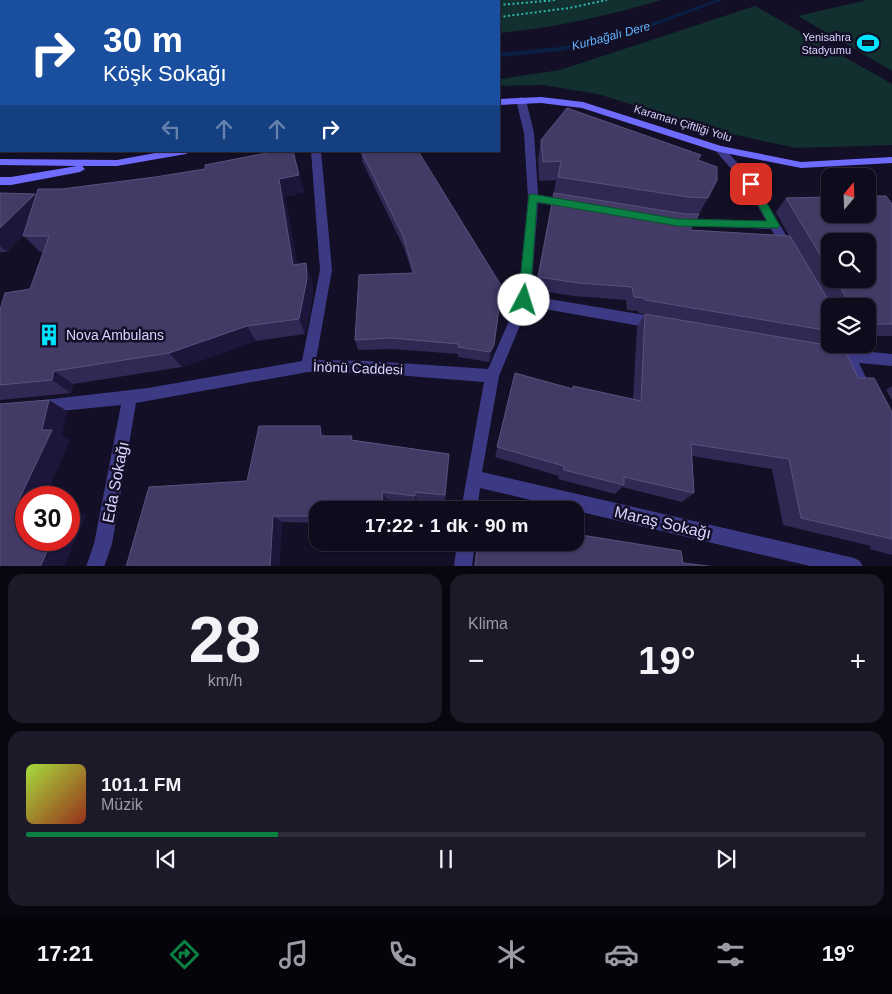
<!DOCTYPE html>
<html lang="tr">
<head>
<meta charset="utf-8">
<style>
  :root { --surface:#0e0b1c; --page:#1c1929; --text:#f1f3f6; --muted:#9b9ba3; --line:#2e2b3b; --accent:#0b8043 }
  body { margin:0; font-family:Helvetica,sans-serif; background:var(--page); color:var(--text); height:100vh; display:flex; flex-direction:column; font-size:19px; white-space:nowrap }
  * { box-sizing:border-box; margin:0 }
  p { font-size:16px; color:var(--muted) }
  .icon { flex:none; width:28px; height:28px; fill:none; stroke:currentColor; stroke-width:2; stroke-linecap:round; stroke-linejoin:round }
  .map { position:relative; height:566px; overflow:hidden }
  .details { display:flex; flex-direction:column; gap:8px; padding:8px; background:#08060f; flex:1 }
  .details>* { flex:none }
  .top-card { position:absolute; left:0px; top:0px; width:500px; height:152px; box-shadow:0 1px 4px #0004,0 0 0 1px var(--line); background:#1a4fa0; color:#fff; overflow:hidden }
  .needle { width:32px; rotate:19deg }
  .buttons { position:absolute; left:821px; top:168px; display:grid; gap:10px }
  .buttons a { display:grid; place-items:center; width:55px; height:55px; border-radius:10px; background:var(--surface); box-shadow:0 1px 4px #0004,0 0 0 1px var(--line); font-size:25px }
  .speed { position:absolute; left:15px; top:486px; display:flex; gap:10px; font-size:25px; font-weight:700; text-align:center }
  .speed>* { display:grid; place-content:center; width:65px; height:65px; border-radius:50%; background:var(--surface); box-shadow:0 1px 4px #0004,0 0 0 1px var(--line); line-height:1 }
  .speed .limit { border:8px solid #d22; background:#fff; color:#111 }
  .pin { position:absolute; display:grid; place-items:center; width:42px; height:42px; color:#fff; margin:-21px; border-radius:10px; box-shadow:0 2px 8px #0006 }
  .me { position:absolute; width:55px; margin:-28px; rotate:5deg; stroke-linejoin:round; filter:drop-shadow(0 0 4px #0008) }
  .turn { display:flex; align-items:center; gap:18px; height:105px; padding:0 20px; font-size:22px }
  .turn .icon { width:65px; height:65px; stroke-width:2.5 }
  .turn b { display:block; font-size:35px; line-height:42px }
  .lanes { display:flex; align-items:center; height:48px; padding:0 20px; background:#0003; justify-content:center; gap:25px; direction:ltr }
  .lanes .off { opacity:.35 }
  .big { font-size:38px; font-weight:700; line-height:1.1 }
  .details .tile { flex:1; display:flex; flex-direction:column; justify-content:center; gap:8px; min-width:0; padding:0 18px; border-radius:15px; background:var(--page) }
  .details .dial { align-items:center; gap:0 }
  .dial b { font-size:65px; line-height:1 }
  .song { display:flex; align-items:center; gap:15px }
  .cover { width:60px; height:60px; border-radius:8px; background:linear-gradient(135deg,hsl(80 70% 55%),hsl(10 70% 35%)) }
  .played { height:5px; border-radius:2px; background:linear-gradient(90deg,var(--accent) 30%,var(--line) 30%) }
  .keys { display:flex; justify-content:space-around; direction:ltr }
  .heat { display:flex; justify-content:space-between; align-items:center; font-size:28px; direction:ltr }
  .details .tiles { flex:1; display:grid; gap:8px; grid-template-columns:1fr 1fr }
  .tile:last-child { grid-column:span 2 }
  .trip { position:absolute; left:309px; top:501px; width:275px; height:50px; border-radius:15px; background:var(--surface); box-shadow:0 1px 4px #0004,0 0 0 1px var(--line); font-weight:700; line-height:50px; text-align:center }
  .menu { display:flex; height:80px; justify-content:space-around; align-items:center; background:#06040b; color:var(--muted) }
  .menu .icon { width:35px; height:35px }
  .menu .selected { color:var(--accent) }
  .menu b { font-size:22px; color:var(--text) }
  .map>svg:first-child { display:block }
  .green { fill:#12302f }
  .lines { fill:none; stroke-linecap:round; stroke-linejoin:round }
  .stream { fill:#0a1f44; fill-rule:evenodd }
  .path { stroke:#2fb8b0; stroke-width:2; stroke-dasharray:2 2.5; stroke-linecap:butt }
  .street { fill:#3d3a85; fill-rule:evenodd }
  .secondary { fill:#6f6bff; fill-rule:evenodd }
  .wall { fill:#312854; fill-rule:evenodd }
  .shaded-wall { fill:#1d163a }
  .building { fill:#433a66; stroke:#5a527e }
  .route { fill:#0b8043; stroke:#07532c }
  .labels { text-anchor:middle; stroke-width:5; stroke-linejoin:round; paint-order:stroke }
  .far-poi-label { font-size:11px; fill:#d9d4ff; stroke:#130f26; text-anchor:end }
  .far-street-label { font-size:11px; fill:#d9d4ff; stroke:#130f26 }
  .far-water-label { font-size:12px; font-style:italic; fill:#62b6ff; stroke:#130f26 }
  .poi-label { font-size:14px; fill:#d9d4ff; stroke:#130f26; text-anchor:start }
  .street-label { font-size:14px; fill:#d9d4ff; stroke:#130f26 }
  .near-street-label { font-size:16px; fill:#d9d4ff; stroke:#130f26 }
</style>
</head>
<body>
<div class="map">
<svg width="892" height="567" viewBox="0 0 892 567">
  <rect width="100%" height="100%" fill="#130f26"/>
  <!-- green -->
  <g class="green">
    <path d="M194,0H661C607,16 554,28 499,33V1Z"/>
    <path d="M867,0H892V71L798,16Z"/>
    <path d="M755,6L892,84V145L796,148L713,130L598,94L543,85L499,86V79L560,70Z"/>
  </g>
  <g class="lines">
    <!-- stream -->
    <g class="stream">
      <path d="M94,0H106L107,1H95Z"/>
      <path d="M715,0H723L637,32L560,51L499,57V53L560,47L633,30Z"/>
    </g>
    <!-- path -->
    <g class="path">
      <path d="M252,0L259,1"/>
      <path d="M351,0L358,1"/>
      <path d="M389,0L393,1"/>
      <path d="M472,1H478"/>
      <path d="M499,5L556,0"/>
      <path d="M499,17L569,8L607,0"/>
    </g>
    <!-- street -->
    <g class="street">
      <path d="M521,97L526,100L534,133L538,195L570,200L576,204L570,208L538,203L531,296L657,317L662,319L664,323L662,327L657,329L528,306L499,376L482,472L854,558L860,561L863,567H814L480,488L477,510H461L484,382L370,373L308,372L136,403L112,544L104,567H86L94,544L121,405L40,413L35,411L33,406L35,401L148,388L302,361L320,270L311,151H321L332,270L316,360L370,361L488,369L518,300L528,198L524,133L516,100Z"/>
      <path d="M719,146L723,147L755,182L794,249L792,252H784L771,229L674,225L672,222L674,219L678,218L766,221L747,187L714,149Z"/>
      <path d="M835,344H849L852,350L892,354V366L859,363L873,392L871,397L866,399L861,397L844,361L827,358L825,354L827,350L837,348Z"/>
      <path d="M457,542H475L472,567H454Z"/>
    </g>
    <!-- secondary -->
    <g class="secondary">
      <path d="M541,97L583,102L721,146L801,162L892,157V163L801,168L715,151L582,108L541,103L499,105V99Z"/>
      <path d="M166,151H191L186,154L117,166H82L85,169L80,172L11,185H0V177H11L77,166L0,165V159L117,160Z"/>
    </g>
  </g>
  <!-- wall -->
  <g class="wall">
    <path d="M541,140L698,160L708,198L690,230L789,236L776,212L786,198L892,204V336H868V306H830V337L821,344L892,412V555L870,549L871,546L783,525L772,469L692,456L694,493L682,502L622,487L615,494L558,479L559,476L495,457L515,373L572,389L573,386L633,399L637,327L645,314L638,313V311L627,310L626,300L574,296L535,290L556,180L539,181L538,159ZM830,241L868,279H830Z"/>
    <path d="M361,151H418L492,355L489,362L458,357V354L392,349L358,350L355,340L412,273L404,248L362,161Z"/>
    <path d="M297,166L304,192L285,197L297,264L312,279L313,295L305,334L256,341L182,367L73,384L71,393L0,400V310L30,289L44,252H40L23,235L7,252H0V193L35,194L36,195L62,189Z"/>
    <path d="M892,386V400L886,390Z"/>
    <path d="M326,436L449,454L445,502L417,500L416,504L386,499L318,510V523L282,522L279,567L247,481Z"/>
    <path d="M477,542H575L683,563L716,567H474Z"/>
  </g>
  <!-- shaded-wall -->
  <g class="shaded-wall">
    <path d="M293,151L304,192L285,197L300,281L293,265L279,179Z"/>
    <path d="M35,194L49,209L7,252L0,246V228Z"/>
    <path d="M306,263L312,279L313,295L305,334L299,319Z"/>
    <path d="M247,326L256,341L182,367L169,353Z"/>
    <path d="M494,345L492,355L489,362L490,352Z"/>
    <path d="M54,371L73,384L71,393L52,380Z"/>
    <path d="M49,400L67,411L62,435L70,440L45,498H26V510L16,506L42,430Z"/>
    <path d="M320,426L325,436L326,446L321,436Z"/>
    <path d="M449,454V463L445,502V495Z"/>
    <path d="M383,492L386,499L385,510H381Z"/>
    <path d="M415,492L417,500L416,504L415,496Z"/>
    <path d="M69,509L86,516L64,567H40L52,540H69Z"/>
    <path d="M273,516L282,522L279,567H270Z"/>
  </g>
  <!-- building -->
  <g class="building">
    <path d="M567,108L701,155L698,160L717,167V180L708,198L688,197L558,177L561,161L543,162L541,140Z"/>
    <path d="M277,151H293L299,175L279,179L293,265L306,263L307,279L299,319L247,326L169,353L54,371L52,380L0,385V310L5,293L30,289L49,236H23L38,189H62L155,177L205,169V165Z"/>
    <path d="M361,151H418L502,287L494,345L490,352L458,347L459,344L391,338L355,340L359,275L414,273L403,236Z"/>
    <path d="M0,193L35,194L0,228Z"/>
    <path d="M554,193L685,214H699L690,230L790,236L832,306H830V331L645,300V298L634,297L632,287L579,283L538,277Z"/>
    <path d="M868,196H886L892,204V324H868V306H846V297L835,279H868V241H830V271L786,198L830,197V214H868Z"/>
    <path d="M645,314L844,348L858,378H874L892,412V539L801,518L789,459L691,444L694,493L624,477V485L564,470V466L497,447L515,373L573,389V386L641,401Z"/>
    <path d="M49,400L42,430H52L16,506L26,507V540H52L40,567H0V404Z"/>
    <path d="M259,426H320L321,436H352L351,440L449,454L445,495L415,492V496L383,492L381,510H318V516H273L270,567H126L149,487L247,481Z"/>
    <path d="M575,534L681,551L683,563L716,567H475L478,542H575Z"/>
  </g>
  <!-- route -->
  <path class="route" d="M751,181L755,182L778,223L780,225L778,228L678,226L537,202L530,300L528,303H520L518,300L529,195L532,194L678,219L767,221L747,184Z"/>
  <!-- icons -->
  <defs>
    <g id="stadium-bare" transform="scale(1.725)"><path d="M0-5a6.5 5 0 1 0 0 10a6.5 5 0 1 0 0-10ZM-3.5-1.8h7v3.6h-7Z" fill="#00e5ff" stroke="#130f26" stroke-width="2.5" paint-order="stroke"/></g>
    <g id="building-bare" transform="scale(1.725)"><path d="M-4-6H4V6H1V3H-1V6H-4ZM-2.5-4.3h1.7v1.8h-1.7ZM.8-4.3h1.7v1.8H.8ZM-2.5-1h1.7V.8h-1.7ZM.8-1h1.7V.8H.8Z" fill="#00e5ff" stroke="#130f26" stroke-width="2.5" paint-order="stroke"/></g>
  </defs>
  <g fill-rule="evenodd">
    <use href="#stadium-bare" x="868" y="43"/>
    <use href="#building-bare" x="49" y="335"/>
  </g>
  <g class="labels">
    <!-- far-poi labels -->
    <g class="far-poi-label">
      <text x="851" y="41">Yenisahra<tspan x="851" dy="13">Stadyumu</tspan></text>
    </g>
    <!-- far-street labels -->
    <g class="far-street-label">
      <text transform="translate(683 123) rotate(17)" y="4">Karaman Çiftliği Yolu</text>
    </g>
    <!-- far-water labels -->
    <g class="far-water-label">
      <text transform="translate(611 36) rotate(-15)" y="4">Kurbağalı Dere</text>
    </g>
    <!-- poi labels -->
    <g class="poi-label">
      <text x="66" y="340">Nova Ambulans</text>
    </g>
    <!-- street labels -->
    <g class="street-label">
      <text transform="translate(358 368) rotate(2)" y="5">İnönü Caddesi</text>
    </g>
    <!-- near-street labels -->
    <g class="near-street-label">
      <text transform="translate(115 482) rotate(-79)" y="6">Eda Sokağı</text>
      <text transform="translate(663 522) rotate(13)" y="6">Maraş Sokağı</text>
    </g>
  </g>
</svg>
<div class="buttons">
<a><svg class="needle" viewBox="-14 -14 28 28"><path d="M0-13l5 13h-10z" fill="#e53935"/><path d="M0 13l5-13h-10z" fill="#9b9ba3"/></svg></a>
<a><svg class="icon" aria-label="search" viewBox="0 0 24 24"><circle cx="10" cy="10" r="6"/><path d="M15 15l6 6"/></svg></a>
<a><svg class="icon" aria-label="layers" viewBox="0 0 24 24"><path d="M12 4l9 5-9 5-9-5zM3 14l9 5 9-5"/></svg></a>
</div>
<div class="speed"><div class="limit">30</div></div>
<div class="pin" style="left:751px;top:184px;background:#d93025"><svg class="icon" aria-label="arrive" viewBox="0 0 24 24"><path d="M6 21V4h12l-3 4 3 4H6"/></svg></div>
<svg class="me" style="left:524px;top:300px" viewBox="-20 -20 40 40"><circle r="19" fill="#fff"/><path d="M0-13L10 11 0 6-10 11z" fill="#0b8043"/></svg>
<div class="trip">17:22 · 1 dk · 90 m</div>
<div class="top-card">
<div class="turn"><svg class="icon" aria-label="right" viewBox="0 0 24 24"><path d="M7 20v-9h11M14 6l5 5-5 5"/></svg><div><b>30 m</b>Köşk Sokağı</div></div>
<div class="lanes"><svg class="icon off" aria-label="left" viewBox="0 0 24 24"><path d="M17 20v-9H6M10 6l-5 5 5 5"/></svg><svg class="icon off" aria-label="ahead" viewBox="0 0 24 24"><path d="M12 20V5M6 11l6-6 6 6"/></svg><svg class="icon off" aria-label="ahead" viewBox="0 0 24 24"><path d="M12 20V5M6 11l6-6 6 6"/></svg><svg class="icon" aria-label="right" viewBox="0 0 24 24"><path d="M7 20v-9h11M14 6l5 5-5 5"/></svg></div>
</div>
</div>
<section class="details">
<div class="tiles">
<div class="tile dial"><b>28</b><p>km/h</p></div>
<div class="tile"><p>Klima</p>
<div class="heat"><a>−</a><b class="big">19°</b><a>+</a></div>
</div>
<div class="tile">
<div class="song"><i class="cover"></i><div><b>101.1 FM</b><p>Müzik</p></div></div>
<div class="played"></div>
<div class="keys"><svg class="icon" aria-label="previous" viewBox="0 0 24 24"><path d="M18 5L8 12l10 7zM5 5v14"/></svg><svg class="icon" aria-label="pause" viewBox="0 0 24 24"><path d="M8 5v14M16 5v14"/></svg><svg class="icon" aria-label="next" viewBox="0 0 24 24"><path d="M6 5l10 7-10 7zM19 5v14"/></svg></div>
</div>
</div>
</section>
<nav class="menu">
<b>17:21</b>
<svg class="icon selected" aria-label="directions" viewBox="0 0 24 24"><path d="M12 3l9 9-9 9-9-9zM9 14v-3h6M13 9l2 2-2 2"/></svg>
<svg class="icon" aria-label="music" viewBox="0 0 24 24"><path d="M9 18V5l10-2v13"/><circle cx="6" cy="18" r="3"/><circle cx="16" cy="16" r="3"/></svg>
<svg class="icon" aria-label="phone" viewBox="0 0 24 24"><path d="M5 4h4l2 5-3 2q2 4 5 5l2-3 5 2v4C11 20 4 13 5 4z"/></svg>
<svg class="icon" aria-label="climate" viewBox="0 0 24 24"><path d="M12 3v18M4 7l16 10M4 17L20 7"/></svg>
<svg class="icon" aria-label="car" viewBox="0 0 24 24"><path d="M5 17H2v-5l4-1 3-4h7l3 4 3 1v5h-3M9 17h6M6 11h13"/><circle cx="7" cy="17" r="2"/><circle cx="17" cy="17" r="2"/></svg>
<svg class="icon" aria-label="filters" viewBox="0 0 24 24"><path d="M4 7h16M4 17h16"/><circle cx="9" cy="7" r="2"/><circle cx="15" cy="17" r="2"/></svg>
<b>19°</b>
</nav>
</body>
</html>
